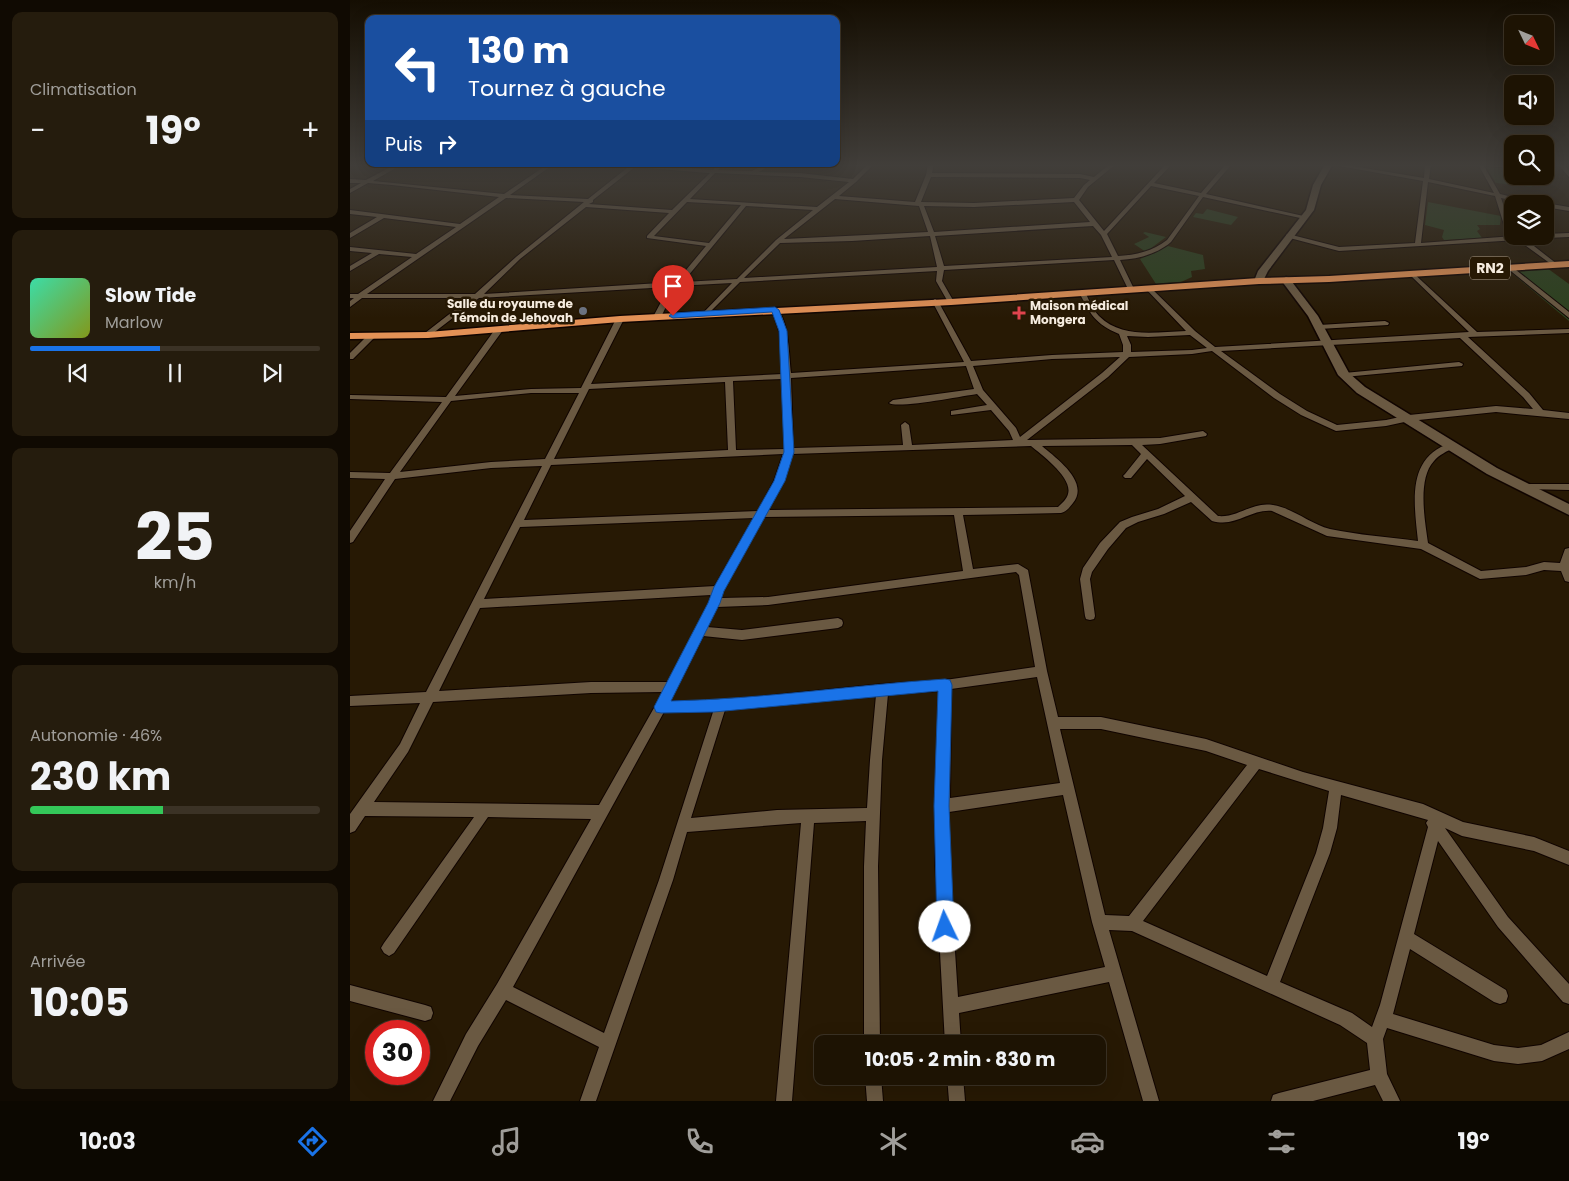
<!DOCTYPE html>
<html lang="fr">
<head>
<meta charset="utf-8">
<style>
  :root { --surface:#1d1303; --page:#251c0d; --text:#f1f3f6; --muted:#a09e9a; --line:#3b3225; --accent:#1a73e8 }
  body { margin:0; font-family:Poppins,sans-serif; background:var(--page); color:var(--text); height:100vh; display:flex; flex-direction:column; font-size:19px; white-space:nowrap }
  * { box-sizing:border-box; margin:0 }
  p { font-size:16px; color:var(--muted) }
  .icon { flex:none; width:28px; height:28px; fill:none; stroke:currentColor; stroke-width:2; stroke-linecap:round; stroke-linejoin:round }
  .map { position:relative; flex:1; overflow:hidden }
  .drawer { display:flex; flex-direction:column; gap:12px; padding:12px; background:#100a02; width:350px }
  .drawer>* { flex:none }
  .guide { position:absolute; left:15px; top:15px; width:475px; height:152px; border-radius:10px; box-shadow:0 5px 20px #0002,0 0 0 1px var(--line); background:#1a4fa0; color:#fff; overflow:hidden }
  .needle { width:32px; rotate:133deg }
  .buttons { position:absolute; left:1154px; top:15px; display:grid; gap:10px }
  .buttons a { display:grid; place-items:center; width:50px; height:50px; border-radius:10px; background:var(--surface); box-shadow:0 5px 20px #0002,0 0 0 1px var(--line); font-size:25px }
  .speed { position:absolute; left:15px; top:1020px; display:flex; gap:10px; font-size:25px; font-weight:700; text-align:center }
  .speed>* { display:grid; place-content:center; width:65px; height:65px; border-radius:50%; background:var(--surface); box-shadow:0 5px 20px #0002,0 0 0 1px var(--line); line-height:1 }
  .speed .limit { border:8px solid #d22; background:#fff; color:#111 }
  .pin { position:absolute; display:grid; place-items:center; width:42px; height:42px; color:#fff; margin:-51px -21px; border-radius:50% 50% 50% 0; rotate:-45deg; box-shadow:0 0 5px #0007 }
  .pin .icon { rotate:45deg }
  .me { position:absolute; width:55px; margin:-28px; rotate:357deg; stroke-linejoin:round; filter:drop-shadow(0 0 4px #0008) }
  .turn { display:flex; align-items:center; gap:18px; height:105px; padding:0 20px; font-size:22px }
  .turn .icon { width:65px; height:65px; stroke-width:2.5 }
  .turn b { display:block; font-size:35px; line-height:42px }
  .then { display:flex; align-items:center; height:48px; padding:0 20px; background:#0003; gap:10px; font-size:19px }
  .big { font-size:38px; font-weight:700; line-height:1.1 }
  .drawer .widget { flex:1; display:flex; flex-direction:column; justify-content:center; gap:8px; min-width:0; padding:0 18px; border-radius:10px; background:var(--page) }
  .drawer .dial { align-items:center; gap:0 }
  .dial b { font-size:65px; line-height:1 }
  .song { display:flex; align-items:center; gap:15px }
  .cover { width:60px; height:60px; border-radius:8px; background:linear-gradient(135deg,hsl(160 70% 55%),hsl(70 70% 35%)) }
  .played { height:5px; border-radius:2px; background:linear-gradient(90deg,var(--accent) 45%,var(--line) 45%) }
  .keys { display:flex; justify-content:space-around; direction:ltr }
  .heat { display:flex; justify-content:space-between; align-items:center; font-size:28px; direction:ltr }
  .charge { height:8px; border-radius:4px; background:linear-gradient(90deg,#34c759 46%,var(--line) 0) }
  .trip { position:absolute; left:464px; top:1035px; width:292px; height:50px; border-radius:10px; background:var(--surface); box-shadow:0 5px 20px #0002,0 0 0 1px var(--line); font-weight:700; line-height:50px; text-align:center }
  .tabs { display:flex; height:80px; justify-content:space-around; align-items:center; background:#0c0801; color:var(--muted) }
  .tabs .icon { width:35px; height:35px }
  .tabs .on { color:var(--accent) }
  .tabs b { font-size:22px; color:var(--text) }
  main { display:flex; flex:1; min-height:0 }
  .map>svg:first-child { display:block }
  .green { fill:#2c411e }
  .lines { fill:none; stroke-linecap:round; stroke-linejoin:round }
  .street-casing { stroke:#100400; stroke-width:2 }
  .secondary-casing { stroke:#100400; stroke-width:3 }
  .highway-casing { stroke:#100400; stroke-width:3 }
  .street { fill:#6a5942; fill-rule:evenodd }
  .secondary { fill:#6a5942; fill-rule:evenodd }
  .highway { fill:#e39156; fill-rule:evenodd }
  .route { fill:#1a73e8; stroke:#114b97 }
  .worship-dot { fill:#6b7280; stroke:#271904; stroke-width:2 }
  .health-dot { fill:#e0444e; stroke:#271904; stroke-width:2 }
  .labels { text-anchor:middle; stroke-width:5; stroke-linejoin:round; paint-order:stroke }
  .far-poi-label { font-size:12px; font-weight:bold; fill:#f6ecdf; stroke:#271904; text-anchor:end }
  .shield { fill:#271904; stroke:#b8ad9d; stroke-width:1 }
  .shield-label { font-size:14px; font-weight:bold; fill:#f6ecdf }
</style>
</head>
<body>
<main>
<section class="drawer">
<div class="widget"><p>Climatisation</p>
<div class="heat"><a>−</a><b class="big">19°</b><a>+</a></div>
</div>
<div class="widget">
<div class="song"><i class="cover"></i><div><b>Slow Tide</b><p>Marlow</p></div></div>
<div class="played"></div>
<div class="keys"><svg class="icon" aria-label="previous" viewBox="0 0 24 24"><path d="M18 5L8 12l10 7zM5 5v14"/></svg><svg class="icon" aria-label="pause" viewBox="0 0 24 24"><path d="M8 5v14M16 5v14"/></svg><svg class="icon" aria-label="next" viewBox="0 0 24 24"><path d="M6 5l10 7-10 7zM19 5v14"/></svg></div>
</div>
<div class="widget dial"><b>25</b><p>km/h</p></div>
<div class="widget"><p>Autonomie · 46%</p><b class="big">230 km</b><div class="charge"></div></div>
<div class="widget"><p>Arrivée</p><b class="big">10:05</b></div>
</section>
<div class="map">
<svg width="1219" height="1101" viewBox="0 0 1219 1101">
  <rect width="100%" height="100%" fill="#271904"/>
  <!-- green -->
  <g class="green">
    <path d="M1134,164H1162V176L1179,178L1184,185H1181L1182,187L1146,183Z"/>
    <path d="M1078,202L1151,216L1150,225H1127L1130,229L1127,231L1132,238L1094,240L1092,237L1094,230L1075,225Z"/>
    <path d="M857,209L888,217L881,225L843,217L846,213L853,214Z"/>
    <path d="M795,232L816,237L796,252L784,244L799,237L793,233Z"/>
    <path d="M818,246L853,255L855,269L841,271L842,277L831,282L806,284L790,259Z"/>
    <path d="M1197,268L1219,284V321L1163,274L1168,270Z"/>
  </g>
  <g class="lines">
    <!-- street casing -->
    <g class="street-casing">
      <g id="street">
        <path d="M46,164H53L23,181L154,194L198,164H204L160,195L238,199L282,164L363,170L368,164H374L368,170L402,171L415,164H422L409,172L450,173L503,179L518,164H524L506,182L489,196L565,202L576,175L578,164H584L582,173L730,174L744,177L760,164H766L738,187L729,200L754,231L816,164H822L804,183L851,193L876,164H882L856,194L958,217L955,219L853,197L821,242C807,254 788,259 770,260L784,289L781,291L778,289L764,260L594,270L592,281L604,302L601,304L598,302L586,281L587,271L390,282L357,315L355,316L352,314L353,313L382,283L326,286L311,317L307,319L303,317L319,287L129,298L78,337H75V333L120,298H12L0,307V301L4,298H0V294H8L62,257L29,254L0,271V266L22,253L0,251V247L66,254L106,227L34,218L0,238V233L27,217L0,214V210L110,224L149,197L42,185L18,183L0,193V189L11,183H0V179L16,180ZM285,167L358,173H360L322,210L239,204L243,202V200ZM365,173L450,177L499,182L467,207L340,199ZM581,177L730,178L740,180L734,185L724,198L624,203L571,202ZM801,186L849,196L817,240C803,251 786,255 768,256L757,234ZM156,198L234,202L166,257L125,294H17ZM485,199L569,206L578,232L434,239ZM337,202L391,205L359,243L304,236ZM724,202L740,222L584,232L574,206L624,207ZM396,206L463,210L426,240L387,279L333,282ZM236,207L319,213L297,236V238L356,246L326,282L134,294L170,259ZM743,226L751,235L762,257L594,266L585,236ZM580,236L587,267L394,278L430,243L502,241Z"/>
        <path d="M978,164H990L1074,178L1075,164H1081L1079,179L1144,193L1128,164L1162,165V168L1134,166L1150,194L1192,204H1180L1151,198L1162,230V235L1160,234L1155,228L1145,196L1078,182L1071,243L1164,236H1195V234L1219,233V237L1175,239L1207,264L1208,265L1205,267L1168,240L989,251L936,237V235L938,234L989,247L1065,243L1073,181Z"/>
        <path d="M1208,164H1214L1219,171V177Z"/>
        <path d="M1195,203L1219,207V211L1195,207V204H1193Z"/>
        <path d="M1157,266H1161L1219,312V318L1157,268Z"/>
        <path d="M1061,271L1127,332L1219,329V333L1118,337L1179,393L1193,410L1219,413V419L1146,412L1059,421L1036,426L986,431L951,415L924,398L862,351L842,354L779,357L758,377L677,440L810,438L853,431L857,434L856,436L810,444L792,445L868,516C888,518 903,501 923,505C943,508 960,524 980,529C1008,535 1039,537 1068,541C1064,503 1056,457 1101,443L1105,446L1104,448C1097,451 1089,455 1084,461C1067,479 1075,521 1078,543L1131,571L1176,567L1194,562L1210,563L1215,549L1219,548V582L1215,581L1211,571L1194,570L1176,575L1130,579L1071,549L977,536L922,511C900,509 886,528 862,521L841,502L814,514L788,522L776,528L758,549L742,572L740,579L745,616L744,619L740,620L736,619L735,616L730,579L733,568L750,543L770,522L782,517L808,509L835,496L797,459L781,478H775L773,476L775,474L791,454L782,445L692,446C706,458 740,482 723,503C720,507 716,512 711,513L613,515L623,569L668,564L678,570L697,671L708,717H751L856,739L953,772L1073,804L1113,822L1184,837L1219,851V865L1184,851L1112,836L1095,828L1158,917L1219,984V1004L1213,1002L1148,927L1088,841L1064,934L1156,990L1158,996L1156,1002L1150,1004L1144,1002L1060,949L1043,1014L1144,1045L1168,1048L1191,1045L1219,1032V1049L1192,1061L1168,1064L1144,1061L1037,1028L1033,1039L1037,1074L1050,1101H1033L1025,1085L963,1101H921L923,1095L929,1093L1020,1070L1017,1043L990,1025L782,931L759,930L809,1101H793L759,982L609,1013L611,1044H595L585,860L589,691L538,694L532,760L528,866L530,1044H514V866L516,821L464,823L442,1101H426L451,823L337,832L323,880L246,1101H230L249,1047L156,1000L128,1046L100,1101H83L116,1034L147,984L241,819L138,817L44,953L39,956L34,953L31,948L34,943L124,817L15,816L5,831L0,833V814L50,744L70,703L0,706V696L76,692L192,466L141,468L45,479L3,542L0,543V531L35,479L0,478V472L40,473L92,402L0,399V395L96,397L146,328H149L153,330L105,396L181,389L231,388L266,319L270,317L274,319L241,384L433,374L429,331L422,310L425,308C439,316 439,358 441,373L614,362L582,301L585,299L588,301L621,361L702,355L773,352V345L769,334C745,324 740,314 729,292L732,290L735,292C739,300 743,310 749,316C772,339 806,332 836,331L796,289L801,288L845,331L865,347L1119,332L1059,274L1058,273ZM840,335L857,348L842,350L781,352V345L777,336L798,337ZM1110,338L1173,397L1183,409L1146,406L1059,415L1036,420L987,425L957,411L930,394L871,351ZM770,357L752,373L670,437L666,428L633,390L623,366L702,359ZM616,366L624,389L543,400L539,403C547,409 613,396 627,394L637,405L601,411V415L641,410L659,431L663,440L562,445L559,425L555,422L551,425L553,445L443,448L441,378ZM433,379L435,449L386,450L383,381ZM375,382L378,450L204,459L239,389ZM181,393H229L195,459L141,462L50,472L101,401ZM681,446C692,455 723,478 718,494C717,499 712,503 708,507L417,510L434,481L442,454ZM433,454L424,481L408,511L174,520L201,465ZM604,515L613,571L418,597L371,598L373,590L413,517ZM404,518L365,586L134,599L170,527ZM666,572L669,575L685,667L595,680L533,684L364,701H320L353,636L392,640L488,628L492,626L493,623L492,620L488,618L392,630L357,627L367,607L418,605ZM361,595L359,603L319,682H241L89,691L130,608ZM687,677L710,783L600,798L601,689ZM313,692L249,805L24,802L58,752L83,702L241,693ZM526,695L520,760L517,808L427,810L341,818L375,710ZM314,712H363L309,880L254,1033L163,987ZM710,729H751L856,751L897,765L779,916L755,915ZM909,769L979,791L973,828L966,853L917,976L793,921ZM713,795L742,922L755,967L608,997L599,860V812ZM991,795L1078,820L1076,823L1078,827L1030,1005L1022,1027L1002,1013L930,982L980,853L987,828Z"/>
        <path d="M1035,321L1039,323L1038,325L969,329L965,327L969,325Z"/>
        <path d="M18,335L25,337L3,359H0V353Z"/>
        <path d="M1109,362L1113,364L1112,366L994,377L990,375L994,373Z"/>
        <path d="M1176,484H1219V490L1173,489L1171,487Z"/>
        <path d="M0,985L75,1005L81,1007L83,1013L81,1019L75,1021L0,1001Z"/>
        <path d="M515,1076H531L533,1101H517Z"/>
        <path d="M597,1076H613L615,1101H599Z"/>
      </g>
    </g>
    <!-- secondary casing -->
    <g class="secondary-casing">
      <g id="secondary">
        <path d="M975,164H983L971,185L964,210L918,271L912,283H906L904,281L908,271L956,210L963,185Z"/>
        <path d="M936,277L939,278L968,316L999,373L1015,387L1147,468L1219,504V515L1137,474L1007,393L988,375L958,316L931,280Z"/>
      </g>
    </g>
    <!-- highway casing -->
    <g class="highway-casing">
      <path id="highway" d="M1219,261V267L979,282L909,284L601,305L270,322L78,338L0,339V333L78,332L270,316L601,299L909,278L979,276Z"/>
    </g>
    <!-- street -->
    <use href="#street" class="street"/>
    <!-- secondary -->
    <use href="#secondary" class="secondary"/>
    <!-- highway -->
    <use href="#highway" class="highway"/>
  </g>
  <!-- sky -->
  <linearGradient id="sky" x2="0" y2="1"><stop stop-color="#150e02"/><stop offset="0.52" stop-color="#413e3a"/><stop offset="1" stop-color="#413e3a" stop-opacity="0"/></linearGradient>
  <rect width="1219" height="318" fill="url(#sky)"/>
  <!-- route -->
  <path class="route" d="M425,307L429,310L437,331L444,452L435,481L374,591L370,603L321,701C413,699 504,685 595,679L600,680L602,685L599,806L604,927L601,933L595,935L589,933L587,927L584,806L588,691L364,712L311,713L306,712L304,707L358,603L364,587L424,481L434,452L429,331L422,312L323,318L319,316L323,313Z"/>
  <!-- markers -->
  <circle class="worship-dot" cx="233" cy="311" r="5"/>
  <path class="health-dot" d="M666.5 305.5h5v5h5v5h-5v5h-5v-5h-5v-5h5z"/>
  <g class="labels">
    <!-- far-poi labels -->
    <g class="far-poi-label">
      <text x="223" y="308">Salle du royaume de<tspan x="223" dy="14">Témoin de Jehovah</tspan></text>
      <text x="680" y="310" text-anchor="start">Maison médical<tspan x="680" dy="14">Mongera</tspan></text>
    </g>
    <!-- shield labels -->
    <rect class="shield" x="1120" y="256.5" width="40" height="23" rx="4"/>
    <g class="shield-label">
      <text x="1140" y="273">RN2</text>
    </g>
  </g>
</svg>
<div class="buttons">
<a><svg class="needle" viewBox="-14 -14 28 28"><path d="M0-13l5 13h-10z" fill="#e53935"/><path d="M0 13l5-13h-10z" fill="#a09e9a"/></svg></a>
<a><svg class="icon" aria-label="sound" viewBox="0 0 24 24"><path d="M4 9h4l5-4v14l-5-4H4zM17 9q2 3 0 6"/></svg></a>
<a><svg class="icon" aria-label="search" viewBox="0 0 24 24"><circle cx="10" cy="10" r="6"/><path d="M15 15l6 6"/></svg></a>
<a><svg class="icon" aria-label="layers" viewBox="0 0 24 24"><path d="M12 4l9 5-9 5-9-5zM3 14l9 5 9-5"/></svg></a>
</div>
<div class="speed"><div class="limit">30</div></div>
<div class="pin" style="left:323px;top:316px;background:#d93025"><svg class="icon" aria-label="arrive" viewBox="0 0 24 24"><path d="M6 21V4h12l-3 4 3 4H6"/></svg></div>
<svg class="me" style="left:595px;top:927px" viewBox="-20 -20 40 40"><circle r="19" fill="#fff"/><path d="M0-13L10 11 0 6-10 11z" fill="#1a73e8"/></svg>
<div class="trip">10:05 · 2 min · 830 m</div>
<div class="guide">
<div class="turn"><svg class="icon" aria-label="left" viewBox="0 0 24 24"><path d="M17 20v-9H6M10 6l-5 5 5 5"/></svg><div><b>130 m</b>Tournez à gauche</div></div>
<div class="then">Puis<svg class="icon" aria-label="right" viewBox="0 0 24 24"><path d="M7 20v-9h11M14 6l5 5-5 5"/></svg></div>
</div>
</div>
</main>
<nav class="tabs">
<b>10:03</b>
<svg class="icon on" aria-label="directions" viewBox="0 0 24 24"><path d="M12 3l9 9-9 9-9-9zM9 14v-3h6M13 9l2 2-2 2"/></svg>
<svg class="icon" aria-label="music" viewBox="0 0 24 24"><path d="M9 18V5l10-2v13"/><circle cx="6" cy="18" r="3"/><circle cx="16" cy="16" r="3"/></svg>
<svg class="icon" aria-label="phone" viewBox="0 0 24 24"><path d="M5 4h4l2 5-3 2q2 4 5 5l2-3 5 2v4C11 20 4 13 5 4z"/></svg>
<svg class="icon" aria-label="climate" viewBox="0 0 24 24"><path d="M12 3v18M4 7l16 10M4 17L20 7"/></svg>
<svg class="icon" aria-label="car" viewBox="0 0 24 24"><path d="M5 17H2v-5l4-1 3-4h7l3 4 3 1v5h-3M9 17h6M6 11h13"/><circle cx="7" cy="17" r="2"/><circle cx="17" cy="17" r="2"/></svg>
<svg class="icon" aria-label="filters" viewBox="0 0 24 24"><path d="M4 7h16M4 17h16"/><circle cx="9" cy="7" r="2"/><circle cx="15" cy="17" r="2"/></svg>
<b>19°</b>
</nav>
</body>
</html>
